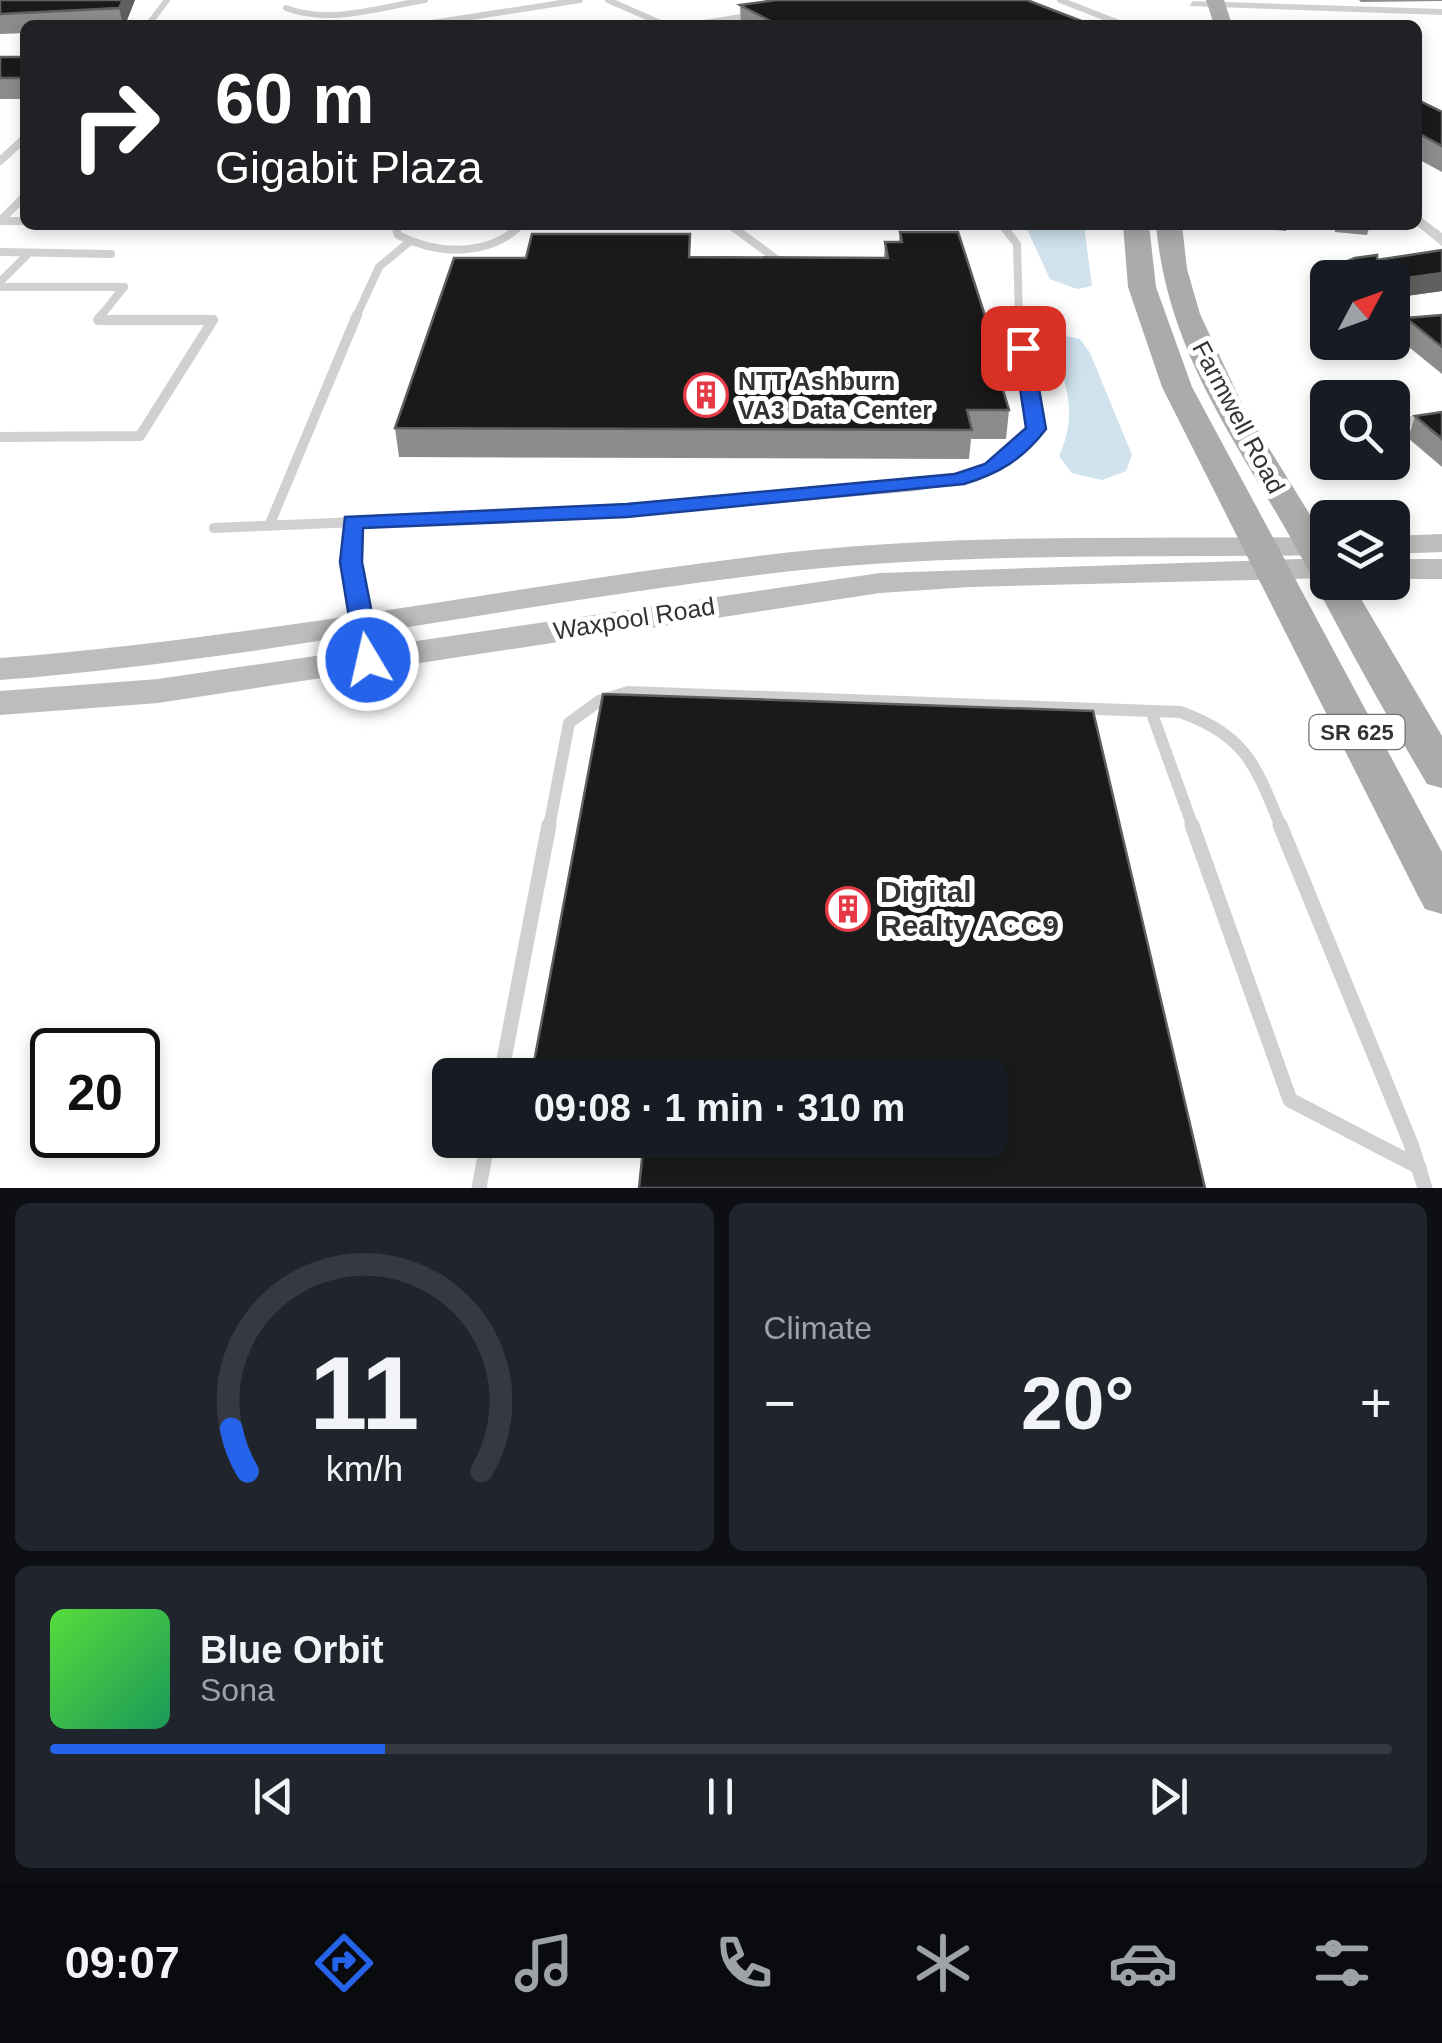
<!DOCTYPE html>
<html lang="en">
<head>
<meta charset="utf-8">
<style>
  :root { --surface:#171b24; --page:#20242c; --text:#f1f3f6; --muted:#9ea1a6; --line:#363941; --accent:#2563eb }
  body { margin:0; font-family:Helvetica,sans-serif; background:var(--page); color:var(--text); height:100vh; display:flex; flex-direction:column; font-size:38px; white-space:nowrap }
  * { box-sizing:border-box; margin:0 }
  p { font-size:32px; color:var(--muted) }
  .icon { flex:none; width:55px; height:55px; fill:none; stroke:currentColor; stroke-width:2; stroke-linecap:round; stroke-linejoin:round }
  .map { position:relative; height:1188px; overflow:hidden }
  .side { display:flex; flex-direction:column; gap:15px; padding:15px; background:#0d0f14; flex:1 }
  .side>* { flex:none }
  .banner { position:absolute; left:20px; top:20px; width:1402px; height:210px; border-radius:15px; box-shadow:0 5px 15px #0003; background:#202124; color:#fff; overflow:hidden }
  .needle { width:65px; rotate:49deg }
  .buttons { position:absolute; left:1310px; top:260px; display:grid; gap:20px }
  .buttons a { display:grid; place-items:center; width:100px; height:100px; border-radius:15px; background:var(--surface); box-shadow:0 5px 15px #0003; font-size:50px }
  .speed { position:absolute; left:30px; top:1028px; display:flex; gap:20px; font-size:50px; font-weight:700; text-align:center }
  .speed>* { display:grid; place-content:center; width:130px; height:130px; border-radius:50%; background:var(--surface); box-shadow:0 5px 15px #0003; line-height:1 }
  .speed .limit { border:5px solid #111; border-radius:15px; background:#fff; color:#111 }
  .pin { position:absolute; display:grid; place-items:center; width:85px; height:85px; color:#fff; margin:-42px; border-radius:20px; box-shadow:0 5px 15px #0006 }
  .me { position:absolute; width:110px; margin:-55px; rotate:351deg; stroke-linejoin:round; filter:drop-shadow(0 0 8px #0008) }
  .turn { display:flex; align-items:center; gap:35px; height:210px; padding:0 30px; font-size:45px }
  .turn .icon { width:130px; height:130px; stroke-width:2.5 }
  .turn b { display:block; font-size:70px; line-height:85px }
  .big { font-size:75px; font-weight:700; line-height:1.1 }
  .side .tile { flex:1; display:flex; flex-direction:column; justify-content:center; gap:15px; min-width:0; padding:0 35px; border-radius:15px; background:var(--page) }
  .side .dial { align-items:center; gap:0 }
  .dial svg { height:260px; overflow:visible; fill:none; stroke:var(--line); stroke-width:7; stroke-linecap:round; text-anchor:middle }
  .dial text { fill:var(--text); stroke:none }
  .song { display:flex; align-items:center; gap:30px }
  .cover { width:120px; height:120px; border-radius:15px; background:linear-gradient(135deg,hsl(110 70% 55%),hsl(150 70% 35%)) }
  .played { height:10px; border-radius:5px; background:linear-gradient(90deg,var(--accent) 25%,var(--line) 25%) }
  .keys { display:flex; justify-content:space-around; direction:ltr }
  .heat { display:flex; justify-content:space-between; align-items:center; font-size:55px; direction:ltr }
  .side .tiles { flex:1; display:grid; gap:15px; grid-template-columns:1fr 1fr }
  .tile:last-child { grid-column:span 2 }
  .trip { position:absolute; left:432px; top:1058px; width:575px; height:100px; border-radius:15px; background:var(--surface); box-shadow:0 5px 15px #0003; font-weight:700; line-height:100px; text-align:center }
  .tab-bar { display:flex; height:160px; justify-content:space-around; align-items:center; background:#090b0e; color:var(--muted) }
  .tab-bar .icon { width:70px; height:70px }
  .tab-bar .current { color:var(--accent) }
  .tab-bar b { font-size:45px; color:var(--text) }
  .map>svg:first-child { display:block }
  .water { fill:#cfe2ee }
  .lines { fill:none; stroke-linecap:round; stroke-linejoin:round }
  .lane-far4 { stroke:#d0d0d0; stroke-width:6 }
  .lane-far3 { stroke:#d0d0d0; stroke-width:8 }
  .lane-far2 { stroke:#d0d0d0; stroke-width:10 }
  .lane-far1 { stroke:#d0d0d0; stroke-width:12 }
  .lane { stroke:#d0d0d0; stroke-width:15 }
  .street { fill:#d0d0d0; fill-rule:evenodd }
  .secondary { fill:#bdbdbd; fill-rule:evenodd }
  .primary { fill:#ababab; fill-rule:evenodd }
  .wall { fill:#8c8c8c }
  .shaded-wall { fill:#5f5f5f }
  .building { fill:#1a1a1a; stroke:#5f5f5f; stroke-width:2.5 }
  .route { fill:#2563eb; stroke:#184099; stroke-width:2.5 }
  .labels { text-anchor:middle; stroke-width:10; stroke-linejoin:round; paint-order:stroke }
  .shield { fill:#fff; stroke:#707070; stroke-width:2.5 }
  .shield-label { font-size:22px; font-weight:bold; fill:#333 }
  .poi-label { font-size:25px; font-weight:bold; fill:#333; stroke:#fff; text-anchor:start }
  .street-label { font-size:25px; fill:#333; stroke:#fff }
  .near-poi-label { font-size:30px; font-weight:bold; fill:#333; stroke:#fff; text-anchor:start }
</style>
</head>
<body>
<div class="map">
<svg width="1442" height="1188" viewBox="0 0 1442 1188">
  <rect width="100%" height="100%" fill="#fff"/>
  <!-- water -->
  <g class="water">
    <path d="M1025,225H1084L1092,286L1077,289L1050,279Z"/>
    <path d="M1061,335L1080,339L1090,353L1132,455L1126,471L1102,480L1072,473L1059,456C1079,413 1066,384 1051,342Z"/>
  </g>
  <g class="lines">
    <!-- lane-far4 -->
    <g class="lane-far4">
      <path d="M608,0L665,25"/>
      <path d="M1060,0L1124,25"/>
      <path d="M286,8C329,25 381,7 425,0"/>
      <path d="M148,25L167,0"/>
      <path d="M419,25L580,0"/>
      <path d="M692,25L753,15"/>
      <path d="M22,141L25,138"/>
    </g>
    <!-- lane-far3 -->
    <g class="lane-far3">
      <path d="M0,161L25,138"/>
      <path d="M0,221L25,196"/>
      <path d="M0,221H25"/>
      <path d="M395,225L398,235C437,255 488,257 521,225"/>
      <path d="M730,225L783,264"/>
      <path d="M1002,225L1017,244L1019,317"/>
      <path d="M0,252L111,254"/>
      <path d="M0,282L29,253"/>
      <path d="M0,287H124"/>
      <path d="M100,317L124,287"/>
      <path d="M356,317L379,267L409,242"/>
    </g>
    <!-- lane-far2 -->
    <g class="lane-far2">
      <path d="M102,315L98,320H213"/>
      <path d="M1392,424L1419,420"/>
      <path d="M0,437L140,436L213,320"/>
      <path d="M269,526L357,315"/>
      <path d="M214,528L627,511L917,486L992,469L1019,449L1036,429L1019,315"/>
      <path d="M351,542L352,522"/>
    </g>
    <!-- lane-far1 -->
    <g class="lane-far1">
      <path d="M352,540L351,562L368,660"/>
      <path d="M1151,711L1193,827"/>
      <path d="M549,827L569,723L599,701L628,692L1180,712C1246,735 1256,766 1281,827"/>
    </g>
    <!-- lane -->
    <g class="lane">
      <path d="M1192,825L1290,1100L1419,1167"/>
      <path d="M1280,825L1411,1144L1425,1188"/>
      <path d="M501,1075L549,825"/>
      <path d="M479,1188L488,1140"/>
    </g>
    <!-- street -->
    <g class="street">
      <path d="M1193,1L1442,9V15L1189,6Z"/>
      <path d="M1418,215L1442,233V246L1416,225Z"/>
    </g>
    <!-- secondary -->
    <g class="secondary">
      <path d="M1442,534V552L1392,554V536Z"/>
      <path d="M1328,537V555C1149,558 970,552 792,571C527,601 267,659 0,680V658C266,638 527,582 792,552C970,533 1149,539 1328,537Z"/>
      <path d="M1328,558V578L970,587L880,593L158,703L0,715V691L158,679L880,573Z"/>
      <rect x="1392" y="559" width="50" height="20"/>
    </g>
    <!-- primary -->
    <g class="primary">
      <path d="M1206,0H1224L1232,25H1214Z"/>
      <path d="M1123,225H1149L1156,287L1192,387L1442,852V914L1425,909L1418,896L1162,387L1128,287Z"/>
      <path d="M1156,225H1182L1187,269L1200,314L1243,406L1328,544V582H1351L1442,736V788L1427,784C1387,716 1347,646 1312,577C1250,457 1169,366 1156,225Z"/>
    </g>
  </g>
  <!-- wall -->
  <g class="wall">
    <path d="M0,0H135L125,25H25V33L0,34Z"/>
    <path d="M1359,0H1442V1L1361,2Z"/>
    <path d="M740,5L1089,25H741Z"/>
    <rect x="0" y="57" width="25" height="42"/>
    <path d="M1418,100L1442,112V172L1418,159Z"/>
    <path d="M1263,225H1288L1286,231L1263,229Z"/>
    <path d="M1335,225H1370L1367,235L1335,232Z"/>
    <path d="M900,232L988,325L986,335L1009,410L1006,439H971L969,459L399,457L395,428L526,258L690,234V257L884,258L885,242H899Z"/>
    <path d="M1442,250V291L1392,298V278H1330L1333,267Z"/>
    <path d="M1442,315V374L1399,339L1406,318Z"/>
    <path d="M1442,412V467L1408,438L1415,416Z"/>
    <path d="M1093,711L990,1075H536L534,1062Z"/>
  </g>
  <!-- shaded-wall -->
  <g class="shaded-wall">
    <path d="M123,0H135L125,25H123L119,8Z"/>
    <path d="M1442,273V291L1392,298V280Z"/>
  </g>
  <!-- building -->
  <g class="building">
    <path d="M0,0H123L119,8L0,14Z"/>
    <path d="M776,0H1027L1089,24L778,25L740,5Z"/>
    <rect x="0" y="57" width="25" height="21"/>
    <path d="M1418,100L1442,112V146L1418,133Z"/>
    <path d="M900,232H958L988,325H983L1009,410H967L972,430L395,428L454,258H526L532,234H690L689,257L888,258L885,242H902Z"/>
    <path d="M1442,250V273L1392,280V278H1350L1333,267L1355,258L1377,255V260Z"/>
    <path d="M1442,315V347L1406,318Z"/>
    <path d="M1442,412V439L1415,416Z"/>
    <path d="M603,694L1093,711L1205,1188H639L644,1140H990V1075H651V1068L534,1062Z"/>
  </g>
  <!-- route -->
  <path class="route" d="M1023,343L1032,348L1046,429C1023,459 1000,473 964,484L627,517L363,528L362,562L381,660L368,667L356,660L340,562L345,517L627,504L955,474L985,464L1026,428L1014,348Z"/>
  <!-- icons -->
  <defs>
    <g id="building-ring" transform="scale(2.25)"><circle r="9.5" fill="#fff" stroke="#e63946" stroke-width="1.5"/><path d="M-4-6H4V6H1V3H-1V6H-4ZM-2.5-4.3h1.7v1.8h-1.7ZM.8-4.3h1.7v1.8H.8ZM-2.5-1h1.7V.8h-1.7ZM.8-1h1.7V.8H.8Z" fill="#e63946"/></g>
  </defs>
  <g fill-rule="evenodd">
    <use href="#building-ring" x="706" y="395"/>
    <use href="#building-ring" x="848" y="909"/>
  </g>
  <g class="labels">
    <!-- shield labels -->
    <rect class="shield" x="1309.5" y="715" width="95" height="34" rx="8"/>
    <g class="shield-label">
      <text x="1357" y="740">SR 625</text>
    </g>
    <!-- poi labels -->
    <g class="poi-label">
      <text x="738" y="390">NTT Ashburn<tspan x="738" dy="29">VA3 Data Center</tspan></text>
    </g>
    <!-- street labels -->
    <g class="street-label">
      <text transform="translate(1239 417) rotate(62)" y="9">Farmwell Road</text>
      <text transform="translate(634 618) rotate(-9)" y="9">Waxpool Road</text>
    </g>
    <!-- near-poi labels -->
    <g class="near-poi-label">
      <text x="880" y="902">Digital<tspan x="880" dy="34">Realty ACC9</tspan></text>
    </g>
  </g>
</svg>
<div class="buttons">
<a><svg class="needle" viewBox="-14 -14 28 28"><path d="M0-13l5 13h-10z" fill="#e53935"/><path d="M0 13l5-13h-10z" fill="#9ea1a6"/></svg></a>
<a><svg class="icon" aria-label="search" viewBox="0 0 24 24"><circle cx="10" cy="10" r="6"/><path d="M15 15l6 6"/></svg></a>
<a><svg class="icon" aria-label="layers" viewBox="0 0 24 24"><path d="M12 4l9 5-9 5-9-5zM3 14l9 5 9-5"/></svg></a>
</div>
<div class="speed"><div class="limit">20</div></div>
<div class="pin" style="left:1023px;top:348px;background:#d93025"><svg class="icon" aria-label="arrive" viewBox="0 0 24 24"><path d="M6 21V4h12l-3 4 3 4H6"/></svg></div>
<svg class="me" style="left:368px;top:660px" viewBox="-20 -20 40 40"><circle r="17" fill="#2563eb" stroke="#fff" stroke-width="3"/><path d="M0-11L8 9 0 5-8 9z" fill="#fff"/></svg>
<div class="trip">09:08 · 1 min · 310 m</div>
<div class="banner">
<div class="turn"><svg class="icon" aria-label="right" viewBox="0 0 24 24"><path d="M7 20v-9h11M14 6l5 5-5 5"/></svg><div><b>60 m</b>Gigabit Plaza</div></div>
</div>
</div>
<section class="side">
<div class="tiles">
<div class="tile dial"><svg viewBox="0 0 100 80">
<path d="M14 69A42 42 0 1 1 86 69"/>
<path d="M14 69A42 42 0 0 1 9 56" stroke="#2563eb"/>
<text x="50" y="56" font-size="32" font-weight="700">11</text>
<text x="50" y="72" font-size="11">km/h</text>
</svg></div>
<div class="tile"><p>Climate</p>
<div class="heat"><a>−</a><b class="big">20°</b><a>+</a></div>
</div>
<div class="tile">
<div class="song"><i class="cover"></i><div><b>Blue Orbit</b><p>Sona</p></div></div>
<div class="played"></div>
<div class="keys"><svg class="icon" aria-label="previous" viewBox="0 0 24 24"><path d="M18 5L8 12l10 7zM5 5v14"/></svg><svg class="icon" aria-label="pause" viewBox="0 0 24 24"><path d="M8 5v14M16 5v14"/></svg><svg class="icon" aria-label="next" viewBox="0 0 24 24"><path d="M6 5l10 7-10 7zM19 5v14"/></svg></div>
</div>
</div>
</section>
<nav class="tab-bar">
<b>09:07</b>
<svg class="icon current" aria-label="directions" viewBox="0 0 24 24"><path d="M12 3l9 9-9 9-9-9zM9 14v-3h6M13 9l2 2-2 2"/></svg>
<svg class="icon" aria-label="music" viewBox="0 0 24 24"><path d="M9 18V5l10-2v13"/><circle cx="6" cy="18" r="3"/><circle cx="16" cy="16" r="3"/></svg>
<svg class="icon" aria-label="phone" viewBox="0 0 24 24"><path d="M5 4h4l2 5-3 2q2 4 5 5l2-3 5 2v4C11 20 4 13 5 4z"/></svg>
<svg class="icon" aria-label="climate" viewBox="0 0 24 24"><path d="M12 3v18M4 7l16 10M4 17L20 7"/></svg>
<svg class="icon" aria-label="car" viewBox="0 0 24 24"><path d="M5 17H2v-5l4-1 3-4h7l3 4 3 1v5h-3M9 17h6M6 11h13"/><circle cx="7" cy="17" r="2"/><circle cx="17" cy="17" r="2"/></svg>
<svg class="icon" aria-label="filters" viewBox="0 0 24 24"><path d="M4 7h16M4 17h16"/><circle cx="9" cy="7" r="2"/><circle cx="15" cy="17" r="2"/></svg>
</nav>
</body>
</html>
